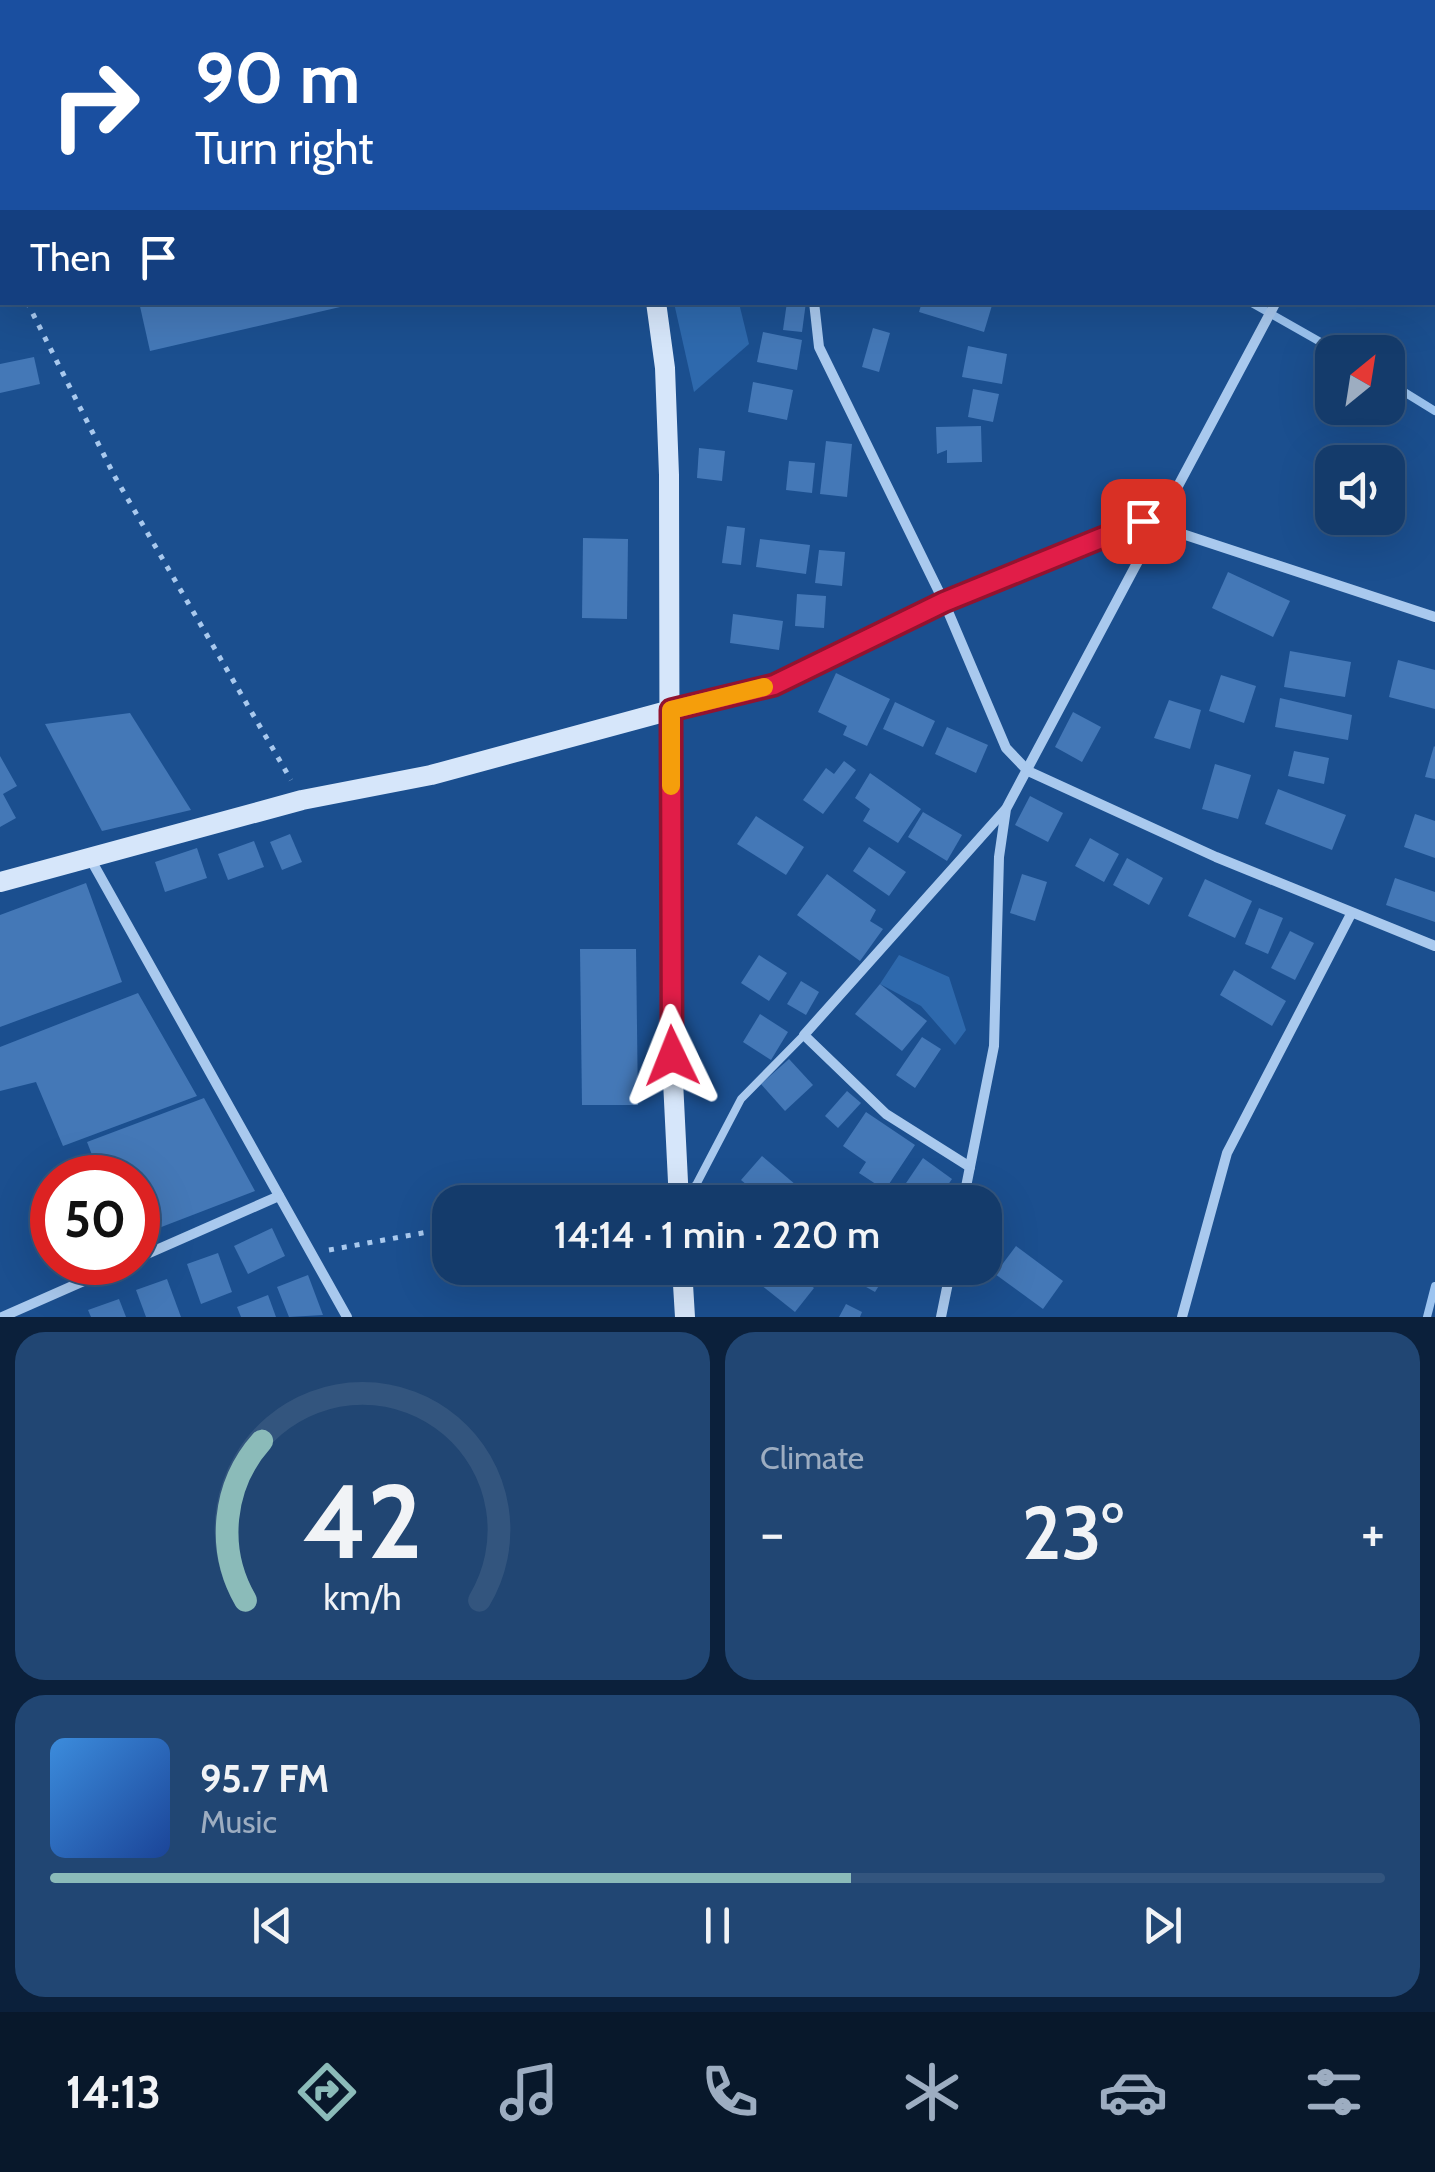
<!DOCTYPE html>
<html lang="en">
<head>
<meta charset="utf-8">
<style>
  :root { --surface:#143b6b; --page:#214673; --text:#f1f3f6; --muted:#9dadc1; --line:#33557e; --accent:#8bbbb9 }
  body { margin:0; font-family:Cabin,sans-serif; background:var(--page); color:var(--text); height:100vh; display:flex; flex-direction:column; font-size:38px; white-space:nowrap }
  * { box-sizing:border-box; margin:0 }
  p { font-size:32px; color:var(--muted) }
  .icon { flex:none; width:55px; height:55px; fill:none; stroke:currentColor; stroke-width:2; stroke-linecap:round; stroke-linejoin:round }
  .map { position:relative; height:1317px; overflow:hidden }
  .sheet { display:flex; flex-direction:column; gap:15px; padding:15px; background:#0b203b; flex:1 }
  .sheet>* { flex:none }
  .guide { position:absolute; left:0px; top:0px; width:1435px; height:305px; box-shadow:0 10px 40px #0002,0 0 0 2px var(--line); background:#1a4fa0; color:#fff; overflow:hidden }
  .needle { width:65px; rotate:30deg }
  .buttons { position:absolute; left:1315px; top:335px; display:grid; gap:20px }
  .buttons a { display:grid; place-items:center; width:90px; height:90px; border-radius:20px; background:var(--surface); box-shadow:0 10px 40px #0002,0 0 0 2px var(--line); font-size:50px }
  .speed { position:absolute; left:30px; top:1155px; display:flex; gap:20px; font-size:50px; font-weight:700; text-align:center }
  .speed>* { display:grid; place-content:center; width:130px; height:130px; border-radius:50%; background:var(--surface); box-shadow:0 10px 40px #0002,0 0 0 2px var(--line); line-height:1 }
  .speed .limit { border:15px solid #d22; background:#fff; color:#111 }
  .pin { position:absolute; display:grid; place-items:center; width:85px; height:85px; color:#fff; margin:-42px; border-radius:20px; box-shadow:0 5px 15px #0006 }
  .me { position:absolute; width:110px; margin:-55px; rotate:358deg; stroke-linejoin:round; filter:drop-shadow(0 0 8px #0008) }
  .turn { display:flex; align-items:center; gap:35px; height:210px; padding:0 30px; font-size:45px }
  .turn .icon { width:130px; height:130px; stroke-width:2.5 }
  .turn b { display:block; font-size:70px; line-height:85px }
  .then { display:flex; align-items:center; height:95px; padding:0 30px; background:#0003; gap:20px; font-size:38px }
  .big { font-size:75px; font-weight:600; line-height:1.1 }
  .sheet .card { flex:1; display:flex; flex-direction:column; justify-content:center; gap:15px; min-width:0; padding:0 35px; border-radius:30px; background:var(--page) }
  .sheet .dial { align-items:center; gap:0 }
  .dial svg { height:260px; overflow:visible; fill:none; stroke:var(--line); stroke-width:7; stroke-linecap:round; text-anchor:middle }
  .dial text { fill:var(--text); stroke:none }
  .song { display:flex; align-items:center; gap:30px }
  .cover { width:120px; height:120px; border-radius:15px; background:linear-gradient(135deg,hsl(210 70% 55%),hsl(220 70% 35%)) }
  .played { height:10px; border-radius:5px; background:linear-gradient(90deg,var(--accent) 60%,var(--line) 60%) }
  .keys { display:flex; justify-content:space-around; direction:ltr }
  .heat { display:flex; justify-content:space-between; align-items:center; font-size:55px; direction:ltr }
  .sheet .tiles { flex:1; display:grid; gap:15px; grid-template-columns:1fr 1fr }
  .card:last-child { grid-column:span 2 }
  .trip { position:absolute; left:432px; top:1185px; width:570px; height:100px; border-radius:30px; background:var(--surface); box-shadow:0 10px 40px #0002,0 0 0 2px var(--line); font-weight:600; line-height:100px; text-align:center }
  .tab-bar { display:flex; height:160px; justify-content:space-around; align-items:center; background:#08182b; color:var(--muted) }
  .tab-bar .icon { width:70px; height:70px }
  .tab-bar .active { color:var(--accent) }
  .tab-bar b { font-size:45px; color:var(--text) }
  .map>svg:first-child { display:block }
  .green { fill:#2e69ad }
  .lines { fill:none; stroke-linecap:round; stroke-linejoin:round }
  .stream { stroke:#9cc4f0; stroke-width:8 }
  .building { fill:#4478b7 }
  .path { stroke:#a9c9ee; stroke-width:5; stroke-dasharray:5 8; stroke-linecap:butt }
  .lane { stroke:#a9c9ee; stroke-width:8 }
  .street { stroke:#a9c9ee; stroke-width:10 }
  .secondary { stroke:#d6e6fa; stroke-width:20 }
  .route-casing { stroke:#92132f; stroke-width:25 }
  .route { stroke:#e11d48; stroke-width:18 }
  .slow { stroke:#f59e0b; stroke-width:18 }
</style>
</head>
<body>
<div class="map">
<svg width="1435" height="1317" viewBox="0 0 1435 1317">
  <rect width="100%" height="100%" fill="#1b4f8f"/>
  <!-- green -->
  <g class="green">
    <path d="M674,303H739L749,344L694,392Z"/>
    <path d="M899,955L949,977L966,1030L955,1045L921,1006L880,984Z"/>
  </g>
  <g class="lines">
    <!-- stream -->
    <g class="stream">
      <path d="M782,0L783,2"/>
      <path d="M1250,302L1338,352"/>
      <path d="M1388,382L1435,411"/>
      <path d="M1427,1317L1435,1286"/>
    </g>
  </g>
  <!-- building -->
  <g class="building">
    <path d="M139,302H353V304L150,351Z"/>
    <path d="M787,302H806L802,332L783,330Z"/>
    <path d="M922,302H993L984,332L919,312Z"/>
    <path d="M873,328L890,333L879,372L862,367Z"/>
    <path d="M763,332L802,340L797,370L757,362Z"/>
    <path d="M968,346L1007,354L1002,384L962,377Z"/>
    <path d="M34,357L40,384L0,393V364Z"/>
    <path d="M753,382L793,390L787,420L748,412Z"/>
    <path d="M973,389L999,394L993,422L968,417Z"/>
    <path d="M981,426L982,462L947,463V450L937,454L936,427Z"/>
    <path d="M826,441L852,444L847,497L820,494Z"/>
    <path d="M699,448L725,451L722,481L697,478Z"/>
    <path d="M789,461L815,463L812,493L786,490Z"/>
    <path d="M727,526L745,528L741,565L722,563Z"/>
    <path d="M583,538L628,539L627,619L582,618Z"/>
    <path d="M760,539L810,545L806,574L756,567Z"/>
    <path d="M819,550L845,552L842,586L815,583Z"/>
    <path d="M1228,572L1290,601L1273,637L1212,608Z"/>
    <path d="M797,594L826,596L824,628L795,626Z"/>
    <path d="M733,614L783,621L779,650L730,643Z"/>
    <path d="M1290,651L1351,662L1345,697L1284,687Z"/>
    <path d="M1398,660L1435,670V709L1389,697Z"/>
    <path d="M836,673L890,699L867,746L843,735L847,726L818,712Z"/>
    <path d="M1221,675L1256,686L1244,723L1209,711Z"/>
    <path d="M1280,698L1352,715L1348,740L1275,727Z"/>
    <path d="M1169,700L1201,710L1190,749L1154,738Z"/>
    <path d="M895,702L935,721L923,747L883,729Z"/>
    <path d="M1073,712L1101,727L1082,762L1055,747Z"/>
    <path d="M130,713L191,810L102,831L45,724Z"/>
    <path d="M947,727L988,745L976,773L935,754Z"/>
    <path d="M1434,746L1435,747V779L1425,777Z"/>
    <path d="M1294,751L1329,758L1324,784L1288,776Z"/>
    <path d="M0,756L17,786L3,794L16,818L0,827Z"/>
    <path d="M844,761L856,770L823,814L803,800L826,768L834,774Z"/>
    <path d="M1215,764L1251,775L1238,819L1202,809Z"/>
    <path d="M870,773L921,809L898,843L863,821L870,809L855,798Z"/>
    <path d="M1278,789L1346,815L1332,850L1265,824Z"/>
    <path d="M1030,796L1063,813L1048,842L1015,825Z"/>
    <path d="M923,812L962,835L947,861L908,837Z"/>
    <path d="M1415,814L1435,821V858L1404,847Z"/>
    <path d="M756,816L804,847L786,875L737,844Z"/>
    <path d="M290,834L302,862L282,870L270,842Z"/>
    <path d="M1090,838L1119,854L1104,882L1075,866Z"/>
    <path d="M254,841L264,867L228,880L218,854Z"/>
    <path d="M869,847L906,872L889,896L853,871Z"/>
    <path d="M197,848L207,878L165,892L155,862Z"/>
    <path d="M1127,858L1163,878L1149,905L1113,885Z"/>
    <path d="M827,874L876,910L870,921L883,929L860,961L797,915Z"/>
    <path d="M1022,874L1047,882L1035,921L1010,913Z"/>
    <path d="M1395,878L1435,892V922L1386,905Z"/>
    <path d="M1205,879L1252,901L1235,938L1188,916Z"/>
    <path d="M86,883L122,982L0,1027V915Z"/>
    <path d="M1259,908L1283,918L1268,954L1245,944Z"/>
    <path d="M1290,931L1314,943L1295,980L1271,968Z"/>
    <path d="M580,949H636L638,1105H582Z"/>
    <path d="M759,955L787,973L769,1001L741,983Z"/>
    <path d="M1234,970L1286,1001L1272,1026L1220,995Z"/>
    <path d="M801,981L819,992L806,1015L787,1004Z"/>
    <path d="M880,984L927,1021L902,1051L855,1014Z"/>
    <path d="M138,993L197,1096L63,1146L36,1082L0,1091V1047Z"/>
    <path d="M760,1014L788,1032L771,1060L743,1042Z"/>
    <path d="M922,1037L941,1049L915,1088L896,1075Z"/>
    <path d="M789,1059L813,1085L785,1111L761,1084Z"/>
    <path d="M847,1091L861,1103L838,1128L825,1116Z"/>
    <path d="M204,1098L255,1191L138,1236V1178H101L87,1142Z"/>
    <path d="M866,1112L915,1145L885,1190L859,1173L866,1162L843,1146Z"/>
    <path d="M762,1156L796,1185L782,1202H767L741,1180Z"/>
    <path d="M923,1158L952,1179L936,1202H922L902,1189Z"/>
    <path d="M92,1167L96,1178H65V1177Z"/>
    <path d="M868,1185L892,1202H854Z"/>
    <path d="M272,1228L285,1256L248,1274L234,1246Z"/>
    <path d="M1016,1246L1063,1281L1043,1309L995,1274Z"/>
    <path d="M218,1253L232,1292L201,1304L187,1264Z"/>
    <path d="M775,1268H788L814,1288L795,1312L761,1285Z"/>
    <path d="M800,1268H831L819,1282Z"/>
    <path d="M859,1268H878L887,1273L875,1292L852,1279Z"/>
    <path d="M308,1275L323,1315L289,1317L277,1287Z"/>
    <path d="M167,1279L181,1317H146L136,1290Z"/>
    <path d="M268,1295L276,1317H241L237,1307Z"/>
    <path d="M119,1299L126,1317H91L88,1310Z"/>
    <path d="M846,1304L862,1312L860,1317H839Z"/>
  </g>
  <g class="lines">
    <!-- path -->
    <g class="path">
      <path d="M0,248L2,253"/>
      <path d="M27,302L115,477L291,780"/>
      <path d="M595,1202L657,1198"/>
      <path d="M329,1250L450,1228"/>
    </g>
    <!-- lane -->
    <path class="lane" d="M681,1195L696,1185L741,1099L804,1035"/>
    <!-- street -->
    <g class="street">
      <path d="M224,0L225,2"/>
      <path d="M710,0L712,2"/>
      <path d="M805,0L807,2"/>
      <path d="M1432,25L1435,20"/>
      <path d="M0,180L2,179"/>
      <path d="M814,302L819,347L944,602L1006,748L1028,771L1216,857L1435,946"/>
      <path d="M671,710L774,685L944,602L1143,521L1435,617"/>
      <path d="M91,860L347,1317"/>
      <path d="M970,1167L886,1114L804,1035L1005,810"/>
      <path d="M963,1202L994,1046L999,857L1006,809L1276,302"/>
      <path d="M138,1258L279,1196"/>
      <path d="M2,1317L127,1262"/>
      <path d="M941,1317L951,1268"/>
      <path d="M1182,1317L1227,1153L1351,914"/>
    </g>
    <!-- secondary -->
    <g class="secondary">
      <path d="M592,0L593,2"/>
      <path d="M656,302L665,368L669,475L670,1020L679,1202"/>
      <path d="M0,882L302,800L431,775L671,710"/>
      <path d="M682,1268L685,1317"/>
    </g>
  </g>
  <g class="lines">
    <!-- route casing -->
    <g class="route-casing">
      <path id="route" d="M672,1056L671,710L774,685L944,602L1143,521"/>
    </g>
    <!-- route -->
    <use href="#route" class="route"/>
    <!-- slow -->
    <path class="slow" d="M671,786V710L764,687"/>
  </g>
</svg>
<div class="buttons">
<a><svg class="needle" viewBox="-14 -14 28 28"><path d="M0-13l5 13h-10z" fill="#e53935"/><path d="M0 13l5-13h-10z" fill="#9dadc1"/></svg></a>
<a><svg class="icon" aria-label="sound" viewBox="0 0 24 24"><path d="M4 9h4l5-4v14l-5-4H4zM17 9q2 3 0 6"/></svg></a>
</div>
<div class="speed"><div class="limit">50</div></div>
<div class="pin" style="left:1143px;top:521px;background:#d93025"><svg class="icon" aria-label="arrive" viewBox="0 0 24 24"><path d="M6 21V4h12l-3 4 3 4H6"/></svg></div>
<svg class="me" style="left:672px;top:1056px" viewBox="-20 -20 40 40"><path d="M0-17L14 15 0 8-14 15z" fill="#e11d48" stroke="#fff" stroke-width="4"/></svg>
<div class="trip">14:14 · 1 min · 220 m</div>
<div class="guide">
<div class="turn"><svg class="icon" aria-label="right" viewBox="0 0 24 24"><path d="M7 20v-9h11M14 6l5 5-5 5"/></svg><div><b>90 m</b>Turn right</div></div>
<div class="then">Then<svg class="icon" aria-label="arrive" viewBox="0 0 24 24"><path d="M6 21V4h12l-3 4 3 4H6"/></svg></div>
</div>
</div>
<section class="sheet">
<div class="tiles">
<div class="card dial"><svg viewBox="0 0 100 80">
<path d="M14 69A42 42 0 1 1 86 69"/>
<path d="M14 69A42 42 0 0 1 19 20" stroke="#8bbbb9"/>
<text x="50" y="56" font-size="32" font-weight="700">42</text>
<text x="50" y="72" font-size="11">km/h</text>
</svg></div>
<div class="card"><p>Climate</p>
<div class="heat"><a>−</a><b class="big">23°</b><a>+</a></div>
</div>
<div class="card">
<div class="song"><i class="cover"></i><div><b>95.7 FM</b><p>Music</p></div></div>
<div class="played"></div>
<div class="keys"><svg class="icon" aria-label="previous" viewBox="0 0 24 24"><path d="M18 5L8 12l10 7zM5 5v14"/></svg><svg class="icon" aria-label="pause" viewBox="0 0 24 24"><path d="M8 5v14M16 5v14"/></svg><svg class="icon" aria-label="next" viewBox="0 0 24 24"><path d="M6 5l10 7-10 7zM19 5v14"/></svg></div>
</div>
</div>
</section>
<nav class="tab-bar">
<b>14:13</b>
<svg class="icon active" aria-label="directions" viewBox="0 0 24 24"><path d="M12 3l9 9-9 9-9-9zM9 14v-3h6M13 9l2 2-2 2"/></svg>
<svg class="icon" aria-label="music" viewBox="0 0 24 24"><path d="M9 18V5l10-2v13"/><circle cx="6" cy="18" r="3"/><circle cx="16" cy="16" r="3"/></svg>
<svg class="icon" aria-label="phone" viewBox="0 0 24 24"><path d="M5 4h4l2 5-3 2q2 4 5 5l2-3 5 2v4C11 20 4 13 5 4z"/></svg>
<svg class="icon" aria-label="climate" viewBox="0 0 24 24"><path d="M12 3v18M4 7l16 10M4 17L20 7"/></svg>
<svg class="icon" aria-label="car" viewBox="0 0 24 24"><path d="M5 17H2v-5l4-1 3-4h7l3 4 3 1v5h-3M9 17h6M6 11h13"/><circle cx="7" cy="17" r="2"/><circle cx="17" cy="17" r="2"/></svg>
<svg class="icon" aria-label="filters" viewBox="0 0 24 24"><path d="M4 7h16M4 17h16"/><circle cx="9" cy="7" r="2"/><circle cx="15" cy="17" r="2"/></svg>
</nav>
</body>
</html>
